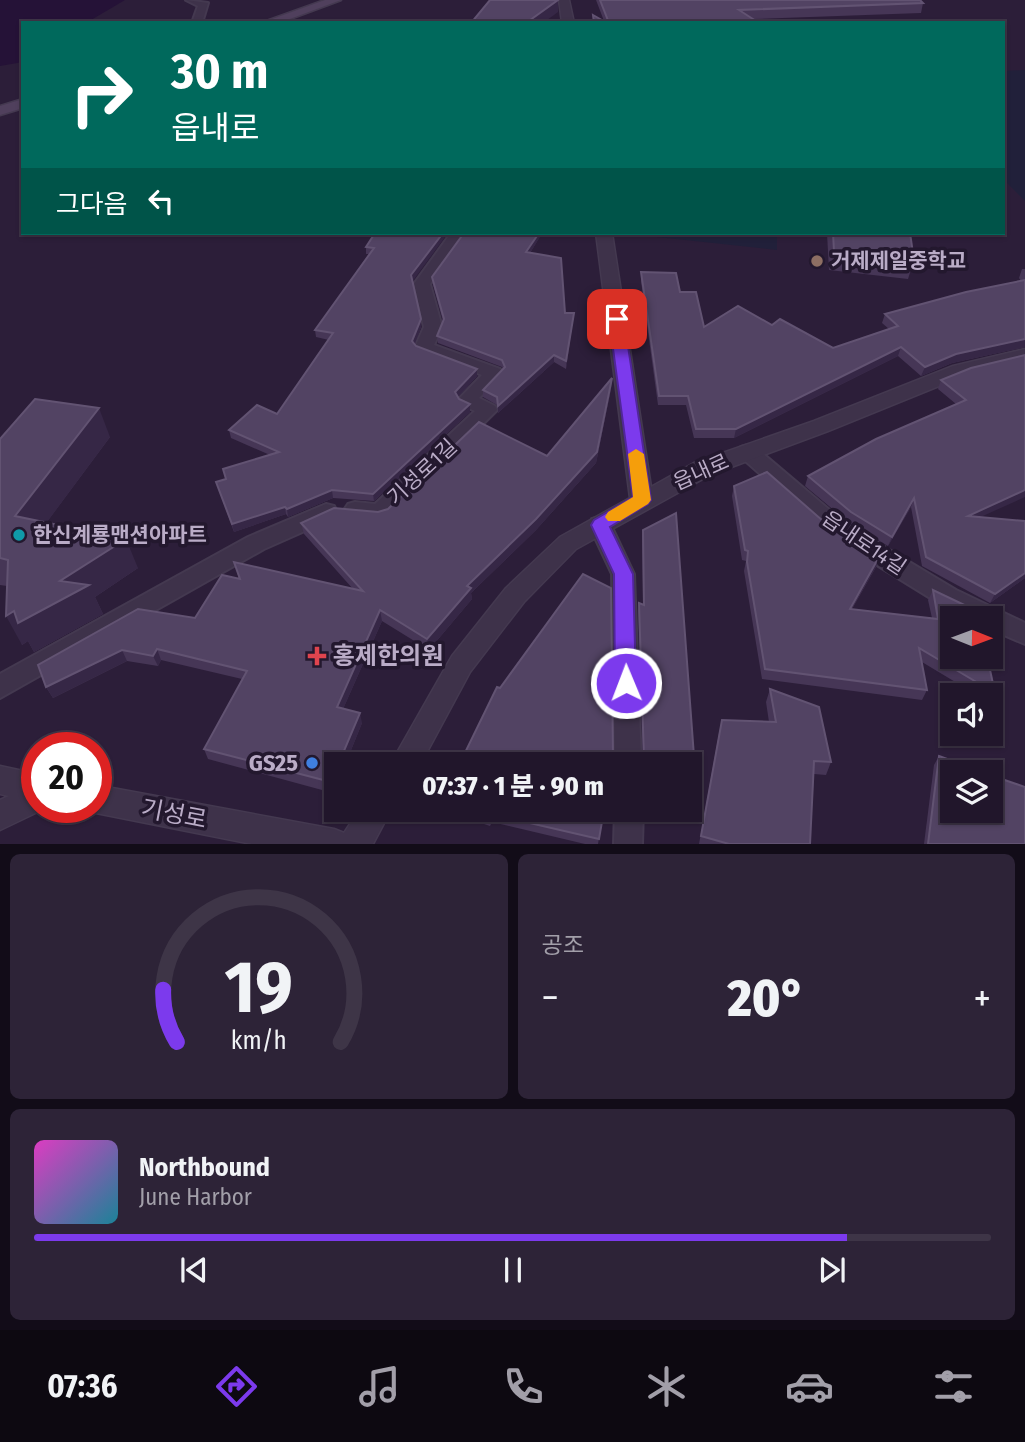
<!DOCTYPE html>
<html lang="ko">
<head>
<meta charset="utf-8">
<style>
  :root { --surface:#21162b; --page:#2d2337; --text:#f1f3f6; --muted:#a29fa9; --line:#3e3547; --accent:#7c3aed }
  body { margin:0; font-family:"Fira Sans Condensed","Noto Sans KR",sans-serif; background:var(--page); color:var(--text); height:100vh; display:flex; flex-direction:column; font-size:26px; white-space:nowrap }
  * { box-sizing:border-box; margin:0 }
  p { font-size:23px; color:var(--muted) }
  .icon { flex:none; width:38px; height:38px; fill:none; stroke:currentColor; stroke-width:2; stroke-linecap:round; stroke-linejoin:round }
  .map { position:relative; height:844px; overflow:hidden }
  .drawer { display:flex; flex-direction:column; gap:10px; padding:10px; background:#120c18; flex:1 }
  .drawer>* { flex:none }
  .guide { position:absolute; left:21px; top:21px; width:984px; height:214px; border-radius:0px; box-shadow:0 2px 5px #0004,0 0 0 2px var(--line); background:#00695c; color:#fff; overflow:hidden }
  .needle { width:46px; rotate:91deg }
  .fabs { position:absolute; left:940px; top:606px; display:grid; gap:14px }
  .fabs a { display:grid; place-items:center; width:63px; height:63px; border-radius:0px; background:var(--surface); box-shadow:0 2px 5px #0004,0 0 0 2px var(--line); font-size:35px }
  .speed { position:absolute; left:21px; top:732px; display:flex; gap:14px; font-size:35px; font-weight:700; text-align:center }
  .speed>* { display:grid; place-content:center; width:91px; height:91px; border-radius:50%; background:var(--surface); box-shadow:0 2px 5px #0004,0 0 0 2px var(--line); line-height:1 }
  .speed .limit { border:10px solid #d22; background:#fff; color:#111 }
  .pin { position:absolute; display:grid; place-items:center; width:60px; height:60px; color:#fff; margin:-30px; border-radius:14px; box-shadow:0 4px 10px #0006 }
  .me { position:absolute; width:77px; margin:-38px; rotate:359deg; stroke-linejoin:round; filter:drop-shadow(0 0 5px #0008) }
  .turn { display:flex; align-items:center; gap:24px; height:147px; padding:0 35px; font-size:32px }
  .turn .icon { width:91px; height:91px; stroke-width:2.5 }
  .turn b { display:block; font-size:49px; line-height:60px }
  .then { display:flex; align-items:center; height:66px; padding:0 35px; background:#0003; gap:14px; font-size:26px }
  .big { font-size:52px; font-weight:800; line-height:1.1 }
  .drawer .widget { flex:1; display:flex; flex-direction:column; justify-content:center; gap:10px; min-width:0; padding:0 24px; border-radius:10px; background:var(--page) }
  .drawer .dial { align-items:center; gap:0 }
  .dial svg { height:182px; overflow:visible; fill:none; stroke:var(--line); stroke-width:7; stroke-linecap:round; text-anchor:middle }
  .dial text { fill:var(--text); stroke:none }
  .song { display:flex; align-items:center; gap:21px }
  .cover { width:84px; height:84px; border-radius:10px; background:linear-gradient(135deg,hsl(310 70% 55%),hsl(190 70% 35%)) }
  .played { height:7px; border-radius:4px; background:linear-gradient(90deg,var(--accent) 85%,var(--line) 85%) }
  .keys { display:flex; justify-content:space-around; direction:ltr }
  .heat { display:flex; justify-content:space-between; align-items:center; font-size:38px; direction:ltr }
  .drawer .tiles { flex:1; display:grid; gap:10px; grid-template-columns:1fr 1fr }
  .widget:last-child { grid-column:span 2 }
  .trip { position:absolute; left:324px; top:752px; width:378px; height:70px; border-radius:0px; background:var(--surface); box-shadow:0 2px 5px #0004,0 0 0 2px var(--line); font-weight:800; line-height:70px; text-align:center }
  .menu { display:flex; height:112px; justify-content:space-around; align-items:center; background:#0d0911; color:var(--muted) }
  .menu .icon { width:49px; height:49px }
  .menu .current { color:var(--accent) }
  .menu b { font-size:32px; color:var(--text) }
  .map>svg:first-child { display:block }
  .green { fill:#21203a }
  .water { fill:#251237 }
  .lines { fill:none; stroke-linecap:round; stroke-linejoin:round }
  .lane-casing { stroke:#443950; stroke-width:4 }
  .street-casing { stroke:#443950; stroke-width:3 }
  .secondary-casing { stroke:#443950; stroke-width:3 }
  .lane { fill:#3e324a; fill-rule:evenodd }
  .street { fill:#3e324a; fill-rule:evenodd }
  .secondary { fill:#50405d; fill-rule:evenodd }
  .wall { fill:#463656 }
  .shaded-wall { fill:#362746 }
  .building { fill:#524363; stroke:#625372; stroke-width:2 }
  .route { fill:#7c3aed; stroke:#51269a; stroke-width:2 }
  .slow { fill:#f59e0b }
  .education-dot { fill:#8d6e63; stroke:#23182e; stroke-width:2.5 }
  .culture-dot { fill:#0f9aa8; stroke:#23182e; stroke-width:2.5 }
  .health-dot { fill:#e0444e; stroke:#23182e; stroke-width:2.5 }
  .shop-dot { fill:#3f7fe0; stroke:#23182e; stroke-width:2.5 }
  .labels { text-anchor:middle; stroke-width:7; stroke-linejoin:round; paint-order:stroke }
  .poi-label { font-size:21px; font-weight:bold; fill:#baacc7; stroke:#23182e; text-anchor:start }
  .street-label { font-size:21px; fill:#baacc7; stroke:#23182e }
  .near-poi-label { font-size:24px; font-weight:bold; fill:#baacc7; stroke:#23182e; text-anchor:start }
  .near-street-label { font-size:24px; fill:#baacc7; stroke:#23182e }
</style>
</head>
<body>
<div class="map">
<svg width="1025" height="844" viewBox="0 0 1025 844">
  <rect width="100%" height="100%" fill="#2c1e39"/>
  <!-- green -->
  <g class="green">
    <path d="M1025,70V201L1003,179V71Z"/>
    <path d="M639,233H777V250L639,235Z"/>
  </g>
  <!-- water -->
  <path class="water" d="M0,0H125L86,23H23V62L0,66Z"/>
  <g class="lines">
    <!-- lane casing -->
    <g class="lane-casing">
      <g id="lane">
        <path d="M186,0L208,3L202,23H192L198,6Z"/>
        <path d="M451,233H467L430,284L442,327L434,345L500,369L503,373L500,377L479,398L495,406L497,410L388,518L380,520L348,516L344,510L348,504L355,502L375,504L475,411L460,404L458,400L482,375L418,351L415,347L424,327L414,284Z"/>
        <path d="M748,445L755,447L846,524L956,590L1025,623V644L990,629V618H968L940,604L830,536L741,457L738,452L741,447Z"/>
        <path d="M326,504L334,506L337,512L334,518L264,549L0,698V674L248,537Z"/>
        <path d="M600,517L608,519L634,574L641,765H615L612,574L589,525L592,519Z"/>
        <path d="M615,810H643L642,844H614Z"/>
      </g>
    </g>
    <!-- street casing -->
    <g class="street-casing">
      <g id="street">
        <path d="M559,0H569L574,23H562Z"/>
        <path d="M596,233H612L651,487L694,463L814,421L953,366L1025,349V361L966,375L828,431L710,475L576,549L524,602L470,672L420,765H390L452,656L506,588L560,537L630,498Z"/>
        <path d="M0,766L37,774V807H48L0,830V800L9,796L0,794Z"/>
        <path d="M96,785L334,829L344,833L359,810H391L373,844H252L96,813L84,807H96Z"/>
      </g>
    </g>
    <!-- secondary casing -->
    <g class="secondary-casing">
      <g id="secondary">
        <path d="M325,0H341L279,23H261Z"/>
        <path d="M23,99V108L0,115V106Z"/>
      </g>
    </g>
    <!-- lane -->
    <use href="#lane" class="lane"/>
    <!-- street -->
    <use href="#street" class="street"/>
    <!-- secondary -->
    <use href="#secondary" class="secondary"/>
  </g>
  <!-- wall -->
  <g class="wall">
    <path d="M596,0H920L923,3L921,13L754,19L759,23H593V15L604,21Z"/>
    <path d="M375,233L413,281L421,327L415,344L416,346L477,369V376L458,397L459,399L470,404V412L374,501L333,498L288,517L286,514L234,532L216,482L226,479L270,455L231,438L229,430L277,414L329,340L316,337L315,330L369,254H366V247Z"/>
    <path d="M464,233H542L530,253L565,313H574L566,369L554,362L498,413L497,405L483,397V390L503,369L502,367L438,343L437,336L443,321L433,285L432,277Z"/>
    <path d="M827,233H910L914,260L908,279L829,270Z"/>
    <path d="M1022,269H1025V347L952,363L921,376L898,356L734,438H694L686,405H658L641,281V272L680,292L704,327L772,325L833,348L889,329L882,323L885,314L1021,281L1019,278Z"/>
    <path d="M1025,355L981,517L1025,578L990,603L922,566L911,507L888,546L848,522L805,486L808,476L956,404L938,389L941,380Z"/>
    <path d="M612,378L611,389L596,463L536,530L471,593L472,599L429,650L382,621L343,709L362,723L345,765H336L333,793L208,759L204,749L242,679L161,660L158,666L127,661L53,698L46,687L38,665L195,618L239,579L234,562L353,589L304,534L301,523L378,512L388,509L547,456Z"/>
    <path d="M110,437L46,523L138,568L95,597L103,614L34,652L28,641L22,645L7,586L0,585V439Z"/>
    <path d="M734,486L831,528L879,557L876,567L852,609L932,618L928,600L933,590L995,693L990,700V695H977L922,662L927,690L922,700L762,679L744,571L746,561L742,560L732,496Z"/>
    <path d="M643,530L697,797L695,805H690V765H459L613,757L616,760L643,759L638,611L639,603L643,605L642,538Z"/>
    <path d="M770,689L831,762L826,775L814,774L810,844H699L719,733L722,720L769,722L766,702Z"/>
    <path d="M939,756L1025,844H924L934,765Z"/>
    <path d="M442,810H604L598,844H585L492,822L490,826Z"/>
  </g>
  <!-- shaded-wall -->
  <g class="shaded-wall">
    <path d="M558,0V12L543,23H526Z"/>
    <path d="M443,233H448L412,282L411,275Z"/>
    <path d="M539,233H542V234L526,259V252Z"/>
    <path d="M574,313L566,369V361Z"/>
    <path d="M421,319V327L413,349L412,341Z"/>
    <path d="M1025,339V347L952,363L921,376L925,367L956,354Z"/>
    <path d="M901,347L898,356L734,438L736,429Z"/>
    <path d="M554,355V362L498,413V406Z"/>
    <path d="M477,369V376L455,400V392Z"/>
    <path d="M612,378L611,389L596,463L536,530L471,593L472,599L429,650L427,639L467,586Z"/>
    <path d="M470,404V412L374,501L373,494Z"/>
    <path d="M99,408L110,437L30,545L15,516Z"/>
    <path d="M332,490L333,498L288,517L287,509Z"/>
    <path d="M1025,490V497L963,525L968,516Z"/>
    <path d="M914,498L911,507L888,546L892,537Z"/>
    <path d="M285,507L286,514L234,532L232,524Z"/>
    <path d="M126,539L138,568L95,597L103,614L34,652L28,641L22,645L6,616Z"/>
    <path d="M879,557L876,567L846,618L850,609Z"/>
    <path d="M1025,573V578L990,603L995,594Z"/>
    <path d="M380,610L382,621L339,718L337,707Z"/>
    <path d="M157,649L161,660L158,666L153,656Z"/>
    <path d="M122,650L127,661L53,698L46,687Z"/>
    <path d="M360,713L362,723L345,765H338Z"/>
    <path d="M336,770V786L333,793L331,782Z"/>
  </g>
  <!-- building -->
  <g class="building">
    <path d="M490,0H558L526,23H471Z"/>
    <path d="M600,0H920L923,3L739,10L759,23H609Z"/>
    <path d="M593,15L607,23H594Z"/>
    <path d="M375,233H443L411,275L421,319L412,341L416,346L477,369L455,392L459,399L470,404L373,494L332,490L287,509L285,507L232,524L216,482L226,479L223,469L279,452L229,430L257,405L277,414L333,333L315,330L374,248L366,247Z"/>
    <path d="M464,233H539L526,252L561,258L565,313H574L566,361L554,355L498,406L497,397L483,390L505,367L502,360L437,336L444,319L432,277Z"/>
    <path d="M833,233H910L914,260L834,251Z"/>
    <path d="M641,272L676,273L680,292H696L704,327L738,306L772,325L780,319L833,348L898,326L885,314L966,292L1025,280V339L956,354L925,367L901,347L736,429H696L688,396H659Z"/>
    <path d="M1025,355V490L968,516L1025,521V573L995,594L926,557L914,498L892,537L851,512L808,476L876,439L966,400L941,380L971,368Z"/>
    <path d="M612,378L597,452L536,519L467,586L471,588L427,639L380,610L337,707L360,713L338,765H336V770L331,782L204,749L247,671L157,649L153,656L122,650L46,687L38,665L138,609L195,618L222,575L240,579L234,562L363,591L301,523L334,508L378,512L388,509L479,422L547,456Z"/>
    <path d="M35,399L99,408L15,516L126,539L60,581L89,585L18,623L14,611L6,616L8,560L0,558V439Z"/>
    <path d="M767,472L831,528L879,557L850,609L938,619L933,590L977,611L978,618H952V656H987L995,693L919,648L927,690L765,669L747,562L748,551L745,550L734,486Z"/>
    <path d="M676,513L697,797H690V765H459L497,687L500,688L583,574L611,588L613,757L616,760L644,759L639,603L644,605L643,530Z"/>
    <path d="M770,689L819,707L831,762L814,761L810,844H729L701,836L722,720L776,722Z"/>
    <path d="M939,756L983,772H952V810H990V775L1025,787V844H928Z"/>
    <path d="M464,810H604L599,839L491,814L489,819Z"/>
  </g>
  <!-- route -->
  <path class="route" d="M617,315L624,319L651,500L648,504L610,527L633,574L636,683L633,689L626,692L618,689L615,683L614,574L591,525L594,520L633,497L609,319Z"/>
  <!-- slow -->
  <path class="slow" d="M636,449L644,454L651,500L648,504L620,521H608L605,517L608,512L633,497L628,454Z"/>
  <!-- markers -->
  <circle class="education-dot" cx="817" cy="261" r="7"/>
  <circle class="culture-dot" cx="19" cy="535" r="7"/>
  <path class="health-dot" d="M313.5 645.5h7v7h7v7h-7v7h-7v-7h-7v-7h7z"/>
  <circle class="shop-dot" cx="312" cy="763" r="7"/>
  <g class="labels">
    <!-- poi labels -->
    <g class="poi-label">
      <text x="831" y="268">거제제일중학교</text>
      <text x="33" y="542">한신계룡맨션아파트</text>
    </g>
    <!-- street labels -->
    <g class="street-label">
      <text transform="translate(422 472) rotate(-43)" y="7">기성로1길</text>
      <text transform="translate(701 472) rotate(-24)" y="7">읍내로</text>
      <text transform="translate(864 543) rotate(34)" y="7">읍내로14길</text>
    </g>
    <!-- near-poi labels -->
    <g class="near-poi-label">
      <text x="333" y="664">홍제한의원</text>
      <text x="298" y="771" text-anchor="end">GS25</text>
    </g>
    <!-- near-street labels -->
    <g class="near-street-label">
      <text transform="translate(174 814) rotate(11)" y="8">기성로</text>
    </g>
  </g>
</svg>
<div class="fabs">
<a><svg class="needle" viewBox="-14 -14 28 28"><path d="M0-13l5 13h-10z" fill="#e53935"/><path d="M0 13l5-13h-10z" fill="#a29fa9"/></svg></a>
<a><svg class="icon" aria-label="sound" viewBox="0 0 24 24"><path d="M4 9h4l5-4v14l-5-4H4zM17 9q2 3 0 6"/></svg></a>
<a><svg class="icon" aria-label="layers" viewBox="0 0 24 24"><path d="M12 4l9 5-9 5-9-5zM3 14l9 5 9-5"/></svg></a>
</div>
<div class="speed"><div class="limit">20</div></div>
<div class="pin" style="left:617px;top:319px;background:#d93025"><svg class="icon" aria-label="arrive" viewBox="0 0 24 24"><path d="M6 21V4h12l-3 4 3 4H6"/></svg></div>
<svg class="me" style="left:626px;top:683px" viewBox="-20 -20 40 40"><circle r="17" fill="#7c3aed" stroke="#fff" stroke-width="3"/><path d="M0-11L8 9 0 5-8 9z" fill="#fff"/></svg>
<div class="trip">07:37 · 1 분 · 90 m</div>
<div class="guide">
<div class="turn"><svg class="icon" aria-label="right" viewBox="0 0 24 24"><path d="M7 20v-9h11M14 6l5 5-5 5"/></svg><div><b>30 m</b>읍내로</div></div>
<div class="then">그다음<svg class="icon" aria-label="left" viewBox="0 0 24 24"><path d="M17 20v-9H6M10 6l-5 5 5 5"/></svg></div>
</div>
</div>
<section class="drawer">
<div class="tiles">
<div class="widget dial"><svg viewBox="0 0 100 80">
<path d="M14 69A42 42 0 1 1 86 69"/>
<path d="M14 69A42 42 0 0 1 8 46" stroke="#7c3aed"/>
<text x="50" y="56" font-size="32" font-weight="700">19</text>
<text x="50" y="72" font-size="11">km/h</text>
</svg></div>
<div class="widget"><p>공조</p>
<div class="heat"><a>−</a><b class="big">20°</b><a>+</a></div>
</div>
<div class="widget">
<div class="song"><i class="cover"></i><div><b>Northbound</b><p>June Harbor</p></div></div>
<div class="played"></div>
<div class="keys"><svg class="icon" aria-label="previous" viewBox="0 0 24 24"><path d="M18 5L8 12l10 7zM5 5v14"/></svg><svg class="icon" aria-label="pause" viewBox="0 0 24 24"><path d="M8 5v14M16 5v14"/></svg><svg class="icon" aria-label="next" viewBox="0 0 24 24"><path d="M6 5l10 7-10 7zM19 5v14"/></svg></div>
</div>
</div>
</section>
<nav class="menu">
<b>07:36</b>
<svg class="icon current" aria-label="directions" viewBox="0 0 24 24"><path d="M12 3l9 9-9 9-9-9zM9 14v-3h6M13 9l2 2-2 2"/></svg>
<svg class="icon" aria-label="music" viewBox="0 0 24 24"><path d="M9 18V5l10-2v13"/><circle cx="6" cy="18" r="3"/><circle cx="16" cy="16" r="3"/></svg>
<svg class="icon" aria-label="phone" viewBox="0 0 24 24"><path d="M5 4h4l2 5-3 2q2 4 5 5l2-3 5 2v4C11 20 4 13 5 4z"/></svg>
<svg class="icon" aria-label="climate" viewBox="0 0 24 24"><path d="M12 3v18M4 7l16 10M4 17L20 7"/></svg>
<svg class="icon" aria-label="car" viewBox="0 0 24 24"><path d="M5 17H2v-5l4-1 3-4h7l3 4 3 1v5h-3M9 17h6M6 11h13"/><circle cx="7" cy="17" r="2"/><circle cx="17" cy="17" r="2"/></svg>
<svg class="icon" aria-label="filters" viewBox="0 0 24 24"><path d="M4 7h16M4 17h16"/><circle cx="9" cy="7" r="2"/><circle cx="15" cy="17" r="2"/></svg>
</nav>
</body>
</html>
